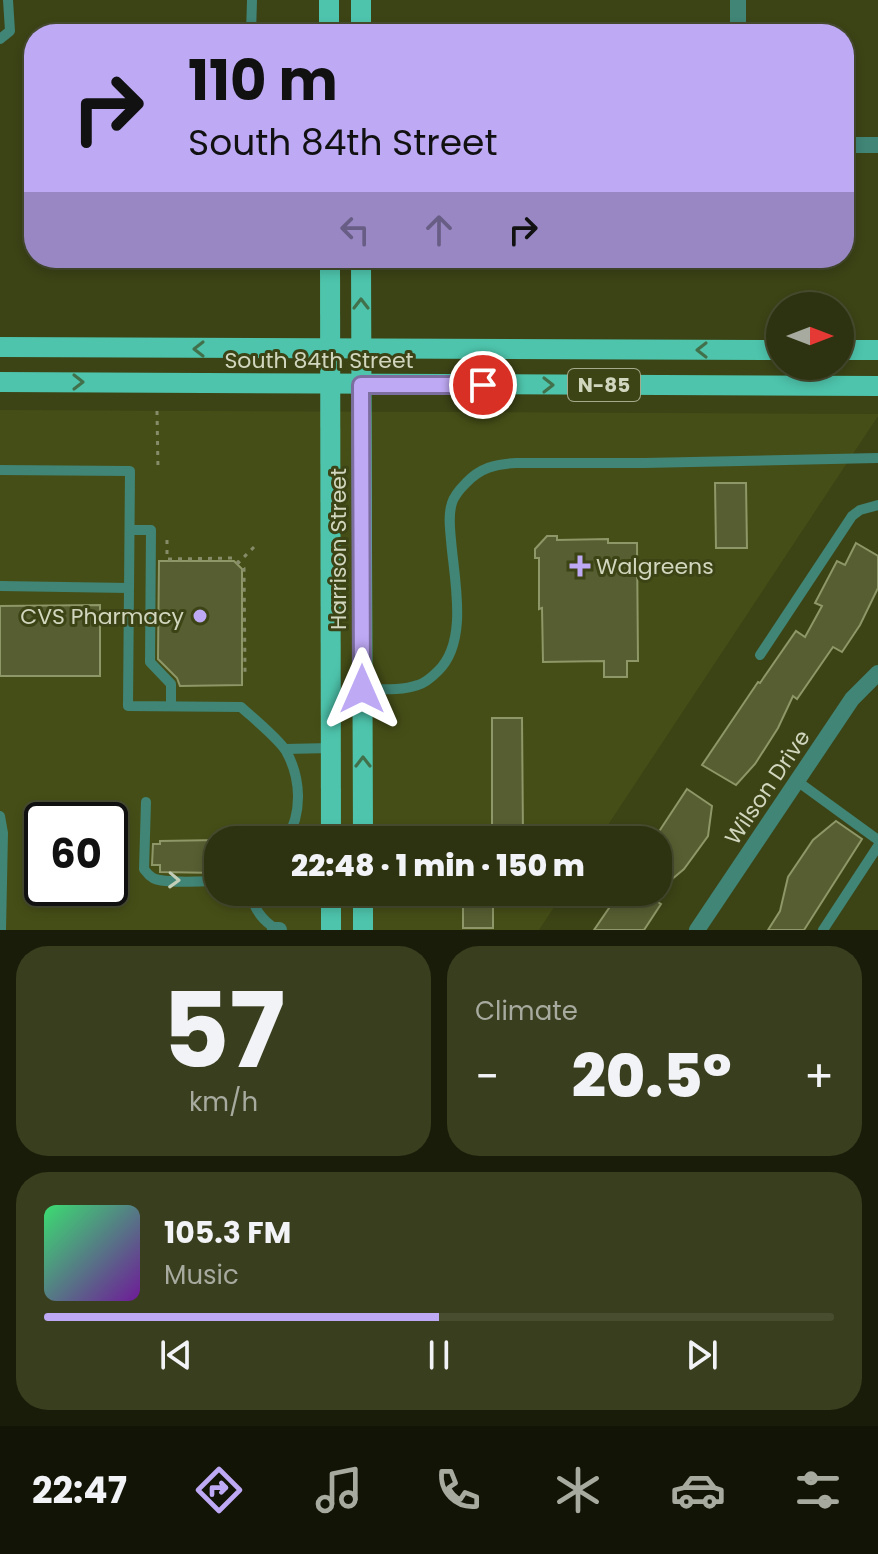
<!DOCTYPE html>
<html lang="en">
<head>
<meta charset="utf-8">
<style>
  :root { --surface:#2d3210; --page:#393e1e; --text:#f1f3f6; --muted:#a7aa9f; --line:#484d30; --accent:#bea9f4 }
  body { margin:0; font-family:Poppins,sans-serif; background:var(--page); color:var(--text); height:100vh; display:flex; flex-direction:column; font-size:30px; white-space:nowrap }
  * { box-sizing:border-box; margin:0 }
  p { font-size:26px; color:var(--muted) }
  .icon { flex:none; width:44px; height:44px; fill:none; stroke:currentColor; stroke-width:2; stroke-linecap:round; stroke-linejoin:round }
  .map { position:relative; height:930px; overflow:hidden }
  .drawer { display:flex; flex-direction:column; gap:16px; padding:16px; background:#191c09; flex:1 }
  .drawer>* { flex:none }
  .top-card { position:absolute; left:24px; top:24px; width:830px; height:244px; border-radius:32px; box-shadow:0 4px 12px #0003,0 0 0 2px var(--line); background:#bea9f4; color:#111; overflow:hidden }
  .needle { width:52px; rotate:90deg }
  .tools { position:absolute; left:766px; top:292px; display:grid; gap:16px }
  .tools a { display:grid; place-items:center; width:88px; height:88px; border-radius:50%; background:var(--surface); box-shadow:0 4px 12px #0003,0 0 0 2px var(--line); font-size:40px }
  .speed { position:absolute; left:24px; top:802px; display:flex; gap:16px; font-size:40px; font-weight:700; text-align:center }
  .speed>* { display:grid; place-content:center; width:104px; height:104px; border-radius:50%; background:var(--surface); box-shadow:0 4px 12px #0003,0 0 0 2px var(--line); line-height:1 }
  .speed .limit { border:4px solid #111; border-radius:12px; background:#fff; color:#111 }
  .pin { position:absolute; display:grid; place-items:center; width:68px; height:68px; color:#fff; margin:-34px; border:4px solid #fff; border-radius:50%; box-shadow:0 2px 8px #0007 }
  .me { position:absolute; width:88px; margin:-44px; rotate:0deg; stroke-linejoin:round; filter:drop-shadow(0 0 6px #0008) }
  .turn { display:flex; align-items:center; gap:28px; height:168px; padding:0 32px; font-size:36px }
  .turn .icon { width:104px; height:104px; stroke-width:2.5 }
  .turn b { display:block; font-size:56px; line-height:68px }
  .lanes { display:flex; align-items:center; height:76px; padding:0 32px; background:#0003; justify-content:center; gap:40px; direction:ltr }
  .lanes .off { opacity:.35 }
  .big { font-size:60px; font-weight:800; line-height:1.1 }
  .drawer .widget { flex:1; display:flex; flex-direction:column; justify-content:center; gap:12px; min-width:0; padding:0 28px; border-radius:32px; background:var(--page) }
  .drawer .dial { align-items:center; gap:0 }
  .dial b { font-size:104px; line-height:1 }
  .song { display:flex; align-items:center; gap:24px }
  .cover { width:96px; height:96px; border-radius:12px; background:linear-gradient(135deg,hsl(140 70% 55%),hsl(280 70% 35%)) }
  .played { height:8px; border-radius:4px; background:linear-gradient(90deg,var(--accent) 50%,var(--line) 50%) }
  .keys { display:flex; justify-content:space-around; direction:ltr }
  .heat { display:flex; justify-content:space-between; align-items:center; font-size:44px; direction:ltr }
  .drawer .tiles { flex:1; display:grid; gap:16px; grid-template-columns:1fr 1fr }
  .widget:last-child { grid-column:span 2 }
  .trip { position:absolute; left:204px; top:826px; width:468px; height:80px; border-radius:32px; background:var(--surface); box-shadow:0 4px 12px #0003,0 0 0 2px var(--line); font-weight:800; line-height:80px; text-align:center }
  .tabs { display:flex; height:128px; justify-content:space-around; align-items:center; background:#121406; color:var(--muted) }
  .tabs .icon { width:56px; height:56px }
  .tabs .on { color:var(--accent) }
  .tabs b { font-size:36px; color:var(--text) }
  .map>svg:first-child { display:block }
  .built { fill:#464e17; fill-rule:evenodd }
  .building { fill:#575e31; stroke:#8e9767; stroke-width:2 }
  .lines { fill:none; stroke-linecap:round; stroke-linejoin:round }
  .path { stroke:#868c69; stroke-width:3; stroke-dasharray:4 6; stroke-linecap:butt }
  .lane { stroke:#408576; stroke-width:10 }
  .street { stroke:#408576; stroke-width:16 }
  .primary { stroke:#4ec4ac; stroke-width:20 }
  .oneway { stroke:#42704a }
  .oneway2 { stroke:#c2ceb7 }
  .route-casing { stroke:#7c6e9f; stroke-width:20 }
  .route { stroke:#bea9f4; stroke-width:14 }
  .poi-dot { fill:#bea9f4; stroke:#3c4315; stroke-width:3 }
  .labels { text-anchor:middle; stroke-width:6; stroke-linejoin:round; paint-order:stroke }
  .shield { fill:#3c4315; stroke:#a4aa8b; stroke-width:2 }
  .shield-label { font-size:20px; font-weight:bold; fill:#d1d6be }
  .street-label { font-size:22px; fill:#d1d6be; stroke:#3c4315 }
  .poi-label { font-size:22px; fill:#d1d6be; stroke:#3c4315; text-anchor:start }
</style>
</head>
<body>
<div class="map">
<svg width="878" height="930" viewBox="0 0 878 930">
  <rect width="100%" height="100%" fill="#3c4315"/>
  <!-- built -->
  <path class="built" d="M0,410L878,414V416L598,840H218V892H564L539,930H0ZM42,820H110V888H42Z"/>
  <!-- building -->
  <g class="building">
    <path d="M715,483H746L747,548H716Z"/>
    <path d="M547,536H557V540L608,539V543H637L638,661H627V677H604V661L543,662L542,608L539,609V558H535V549Z"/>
    <path d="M856,543L878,556V588L860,625L842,652L833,647L797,699L793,696L778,728L755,764L736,785L702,765L758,682L760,683L796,631L805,637L822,606L815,603L837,561L845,565Z"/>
    <path d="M159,561H234L242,569V685L180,686L177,678L158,659Z"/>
    <path d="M100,605V676H0V606Z"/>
    <path d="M492,718H522L523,836H492Z"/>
    <path d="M687,789L712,806L708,836L684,869L658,891V833Z"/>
    <path d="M836,821L862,839L804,930H768L780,911L788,877L813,840Z"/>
    <path d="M218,840V873L160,872V865H152L153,844H160V841Z"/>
    <rect x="463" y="892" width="30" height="36"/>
    <path d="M620,892H642L661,904L644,930H594Z"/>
  </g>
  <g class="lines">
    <!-- path -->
    <g class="path">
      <path d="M157,411L158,469"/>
      <path d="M167,540V559L234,558L244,568L245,672"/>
      <path d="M237,564L254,547"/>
    </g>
    <!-- lane -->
    <g class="lane">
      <path d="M251,34L252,0"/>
      <path d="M0,39L10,31L8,0"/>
      <path d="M608,258L645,260V258"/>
      <path d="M0,470L130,471L128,706L241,707C253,718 278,738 286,751C301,778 303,813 286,840"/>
      <path d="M130,530H151L150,662L171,684V706"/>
      <path d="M0,586L129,588"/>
      <path d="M760,655L852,516L860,510L878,505"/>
      <path d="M362,689C380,689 401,691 418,685C425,683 432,677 438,671C469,641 454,579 451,540C450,528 448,515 452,503C454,496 461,488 466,483C480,468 495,464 516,463H644L878,458"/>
      <path d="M285,749L331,748"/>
      <path d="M797,781L878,840"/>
      <path d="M146,802L144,869C147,873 148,875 153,878C164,884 204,881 218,881"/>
      <path d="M0,816L3,833L1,930"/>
      <path d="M251,892C253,909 262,920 276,929"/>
      <path d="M823,930L878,846"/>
    </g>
    <!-- street -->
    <g class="street">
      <path d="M738,0V34"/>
      <path d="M844,145H878"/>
      <path d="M275,930H279"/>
      <path d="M697,930L852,699L878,673"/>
    </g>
    <!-- primary -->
    <g class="primary">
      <path d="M329,0V34"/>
      <path d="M361,34V0"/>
      <path d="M330,258L331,840"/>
      <path d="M361,258L363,840"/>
      <path d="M0,347L780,350"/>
      <path d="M840,350H878"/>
      <path d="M0,382L878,386"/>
      <path d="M331,892V930"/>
      <path d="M363,892V930"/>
    </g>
  </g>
  <!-- one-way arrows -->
  <defs><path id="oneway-chevron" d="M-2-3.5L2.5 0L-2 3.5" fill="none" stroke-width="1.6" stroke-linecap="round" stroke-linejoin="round" transform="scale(2)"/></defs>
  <g class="oneway">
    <use href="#oneway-chevron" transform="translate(361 304) rotate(-90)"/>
    <use href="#oneway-chevron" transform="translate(199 349) rotate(-180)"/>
    <use href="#oneway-chevron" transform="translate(702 350) rotate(-180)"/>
    <use href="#oneway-chevron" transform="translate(78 382)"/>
    <use href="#oneway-chevron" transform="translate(548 385)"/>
    <use href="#oneway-chevron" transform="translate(363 762) rotate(-90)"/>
  </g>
  <use class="oneway2" href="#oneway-chevron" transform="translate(174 880) rotate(2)"/>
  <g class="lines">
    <!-- route casing -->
    <g class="route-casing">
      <path id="route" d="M362,689L361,385H483"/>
    </g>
    <!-- route -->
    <use href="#route" class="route"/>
  </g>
  <!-- markers -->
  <g class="poi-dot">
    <path d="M576 554h8v8h8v8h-8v8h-8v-8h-8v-8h8z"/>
    <circle cx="200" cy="616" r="8"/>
  </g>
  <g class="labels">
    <!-- shield labels -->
    <rect class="shield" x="568" y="369" width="72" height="32" rx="6"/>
    <g class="shield-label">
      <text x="604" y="392">N-85</text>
    </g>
    <!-- street labels -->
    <g class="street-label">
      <text x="319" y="368">South 84th Street</text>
      <text transform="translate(338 549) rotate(-90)" y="8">Harrison Street</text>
      <text transform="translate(767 787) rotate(-56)" y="8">Wilson Drive</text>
    </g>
    <!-- poi labels -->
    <g class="poi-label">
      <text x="596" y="574">Walgreens</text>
      <text x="184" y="624" text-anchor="end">CVS Pharmacy</text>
    </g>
  </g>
</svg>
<div class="tools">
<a><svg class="needle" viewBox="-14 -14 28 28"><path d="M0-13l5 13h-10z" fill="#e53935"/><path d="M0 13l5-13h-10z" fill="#a7aa9f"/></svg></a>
</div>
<div class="speed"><div class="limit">60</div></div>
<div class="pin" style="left:483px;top:385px;background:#d93025"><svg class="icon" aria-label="arrive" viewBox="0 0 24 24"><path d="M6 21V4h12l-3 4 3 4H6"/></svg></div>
<svg class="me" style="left:362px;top:689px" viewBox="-20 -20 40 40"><path d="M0-17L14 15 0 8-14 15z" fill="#bea9f4" stroke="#fff" stroke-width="4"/></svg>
<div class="trip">22:48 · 1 min · 150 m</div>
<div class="top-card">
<div class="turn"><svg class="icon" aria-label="right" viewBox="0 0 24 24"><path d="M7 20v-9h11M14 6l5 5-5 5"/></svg><div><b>110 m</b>South 84th Street</div></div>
<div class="lanes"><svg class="icon off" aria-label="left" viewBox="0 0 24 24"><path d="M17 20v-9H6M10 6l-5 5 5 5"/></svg><svg class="icon off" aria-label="ahead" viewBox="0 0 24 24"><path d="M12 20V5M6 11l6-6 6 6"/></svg><svg class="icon" aria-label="right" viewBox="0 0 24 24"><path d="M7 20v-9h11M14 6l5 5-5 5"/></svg></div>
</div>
</div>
<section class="drawer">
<div class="tiles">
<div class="widget dial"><b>57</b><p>km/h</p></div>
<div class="widget"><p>Climate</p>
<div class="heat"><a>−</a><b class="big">20.5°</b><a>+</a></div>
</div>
<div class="widget">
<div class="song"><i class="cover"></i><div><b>105.3 FM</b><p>Music</p></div></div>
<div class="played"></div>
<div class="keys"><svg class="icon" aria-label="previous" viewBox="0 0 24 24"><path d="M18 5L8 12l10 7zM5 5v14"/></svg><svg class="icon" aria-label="pause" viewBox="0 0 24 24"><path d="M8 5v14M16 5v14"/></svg><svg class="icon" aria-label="next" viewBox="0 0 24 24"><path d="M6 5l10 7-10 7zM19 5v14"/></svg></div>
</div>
</div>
</section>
<nav class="tabs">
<b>22:47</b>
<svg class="icon on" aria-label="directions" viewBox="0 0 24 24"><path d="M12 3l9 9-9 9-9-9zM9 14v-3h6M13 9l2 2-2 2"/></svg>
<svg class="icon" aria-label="music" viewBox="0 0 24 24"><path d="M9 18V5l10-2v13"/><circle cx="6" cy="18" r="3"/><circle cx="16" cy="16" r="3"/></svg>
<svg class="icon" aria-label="phone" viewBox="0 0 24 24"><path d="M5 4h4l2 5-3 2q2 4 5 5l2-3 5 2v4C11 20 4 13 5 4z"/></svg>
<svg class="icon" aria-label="climate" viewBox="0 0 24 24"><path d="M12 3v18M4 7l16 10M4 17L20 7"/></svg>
<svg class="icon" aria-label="car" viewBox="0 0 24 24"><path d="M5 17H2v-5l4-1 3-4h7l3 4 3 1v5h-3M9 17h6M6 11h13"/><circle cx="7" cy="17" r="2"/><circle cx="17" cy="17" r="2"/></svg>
<svg class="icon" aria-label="filters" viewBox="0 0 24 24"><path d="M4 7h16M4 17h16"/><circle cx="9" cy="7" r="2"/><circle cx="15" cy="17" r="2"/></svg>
</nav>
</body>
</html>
